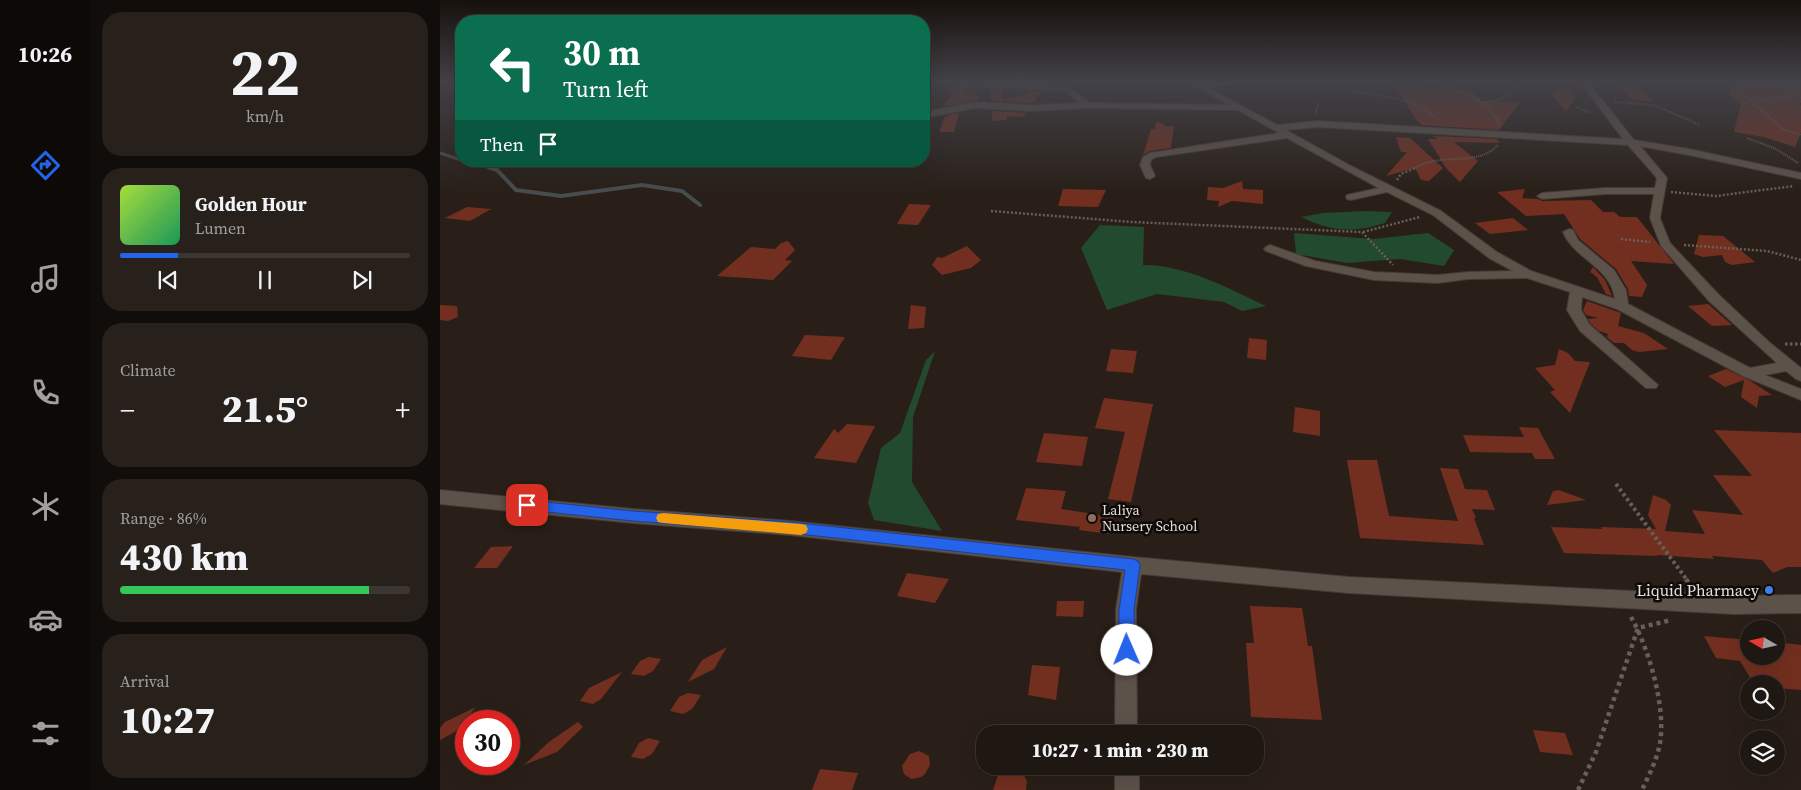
<!DOCTYPE html>
<html lang="en">
<head>
<meta charset="utf-8">
<style>
  :root { --surface:#1f1712; --page:#27201b; --text:#f1f3f6; --muted:#a19f9f; --line:#3c3632; --accent:#2563eb }
  body { margin:0; font-family:"Source Serif 4",serif; background:var(--page); color:var(--text); height:100vh; display:flex; flex-direction:column; font-size:19px; white-space:nowrap }
  * { box-sizing:border-box; margin:0 }
  p { font-size:16px; color:var(--muted) }
  .icon { flex:none; width:28px; height:28px; fill:none; stroke:currentColor; stroke-width:2; stroke-linecap:round; stroke-linejoin:round }
  .map { position:relative; flex:1; overflow:hidden }
  .details { display:flex; flex-direction:column; gap:12px; padding:12px; background:#110d0a; width:350px }
  .details>* { flex:none }
  .top-card { position:absolute; left:15px; top:15px; width:475px; height:152px; border-radius:20px; box-shadow:0 5px 20px #0002,0 0 0 1px var(--line); background:#0b6e4f; color:#fff; overflow:hidden }
  .needle { width:32px; rotate:279deg }
  .tools { position:absolute; left:1300px; top:620px; display:grid; gap:10px }
  .tools a { display:grid; place-items:center; width:45px; height:45px; border-radius:50%; background:var(--surface); box-shadow:0 5px 20px #0002,0 0 0 1px var(--line); font-size:25px }
  .speed { position:absolute; left:15px; top:710px; display:flex; gap:10px; font-size:25px; font-weight:700; text-align:center }
  .speed>* { display:grid; place-content:center; width:65px; height:65px; border-radius:50%; background:var(--surface); box-shadow:0 5px 20px #0002,0 0 0 1px var(--line); line-height:1 }
  .speed .limit { border:8px solid #d22; background:#fff; color:#111 }
  .pin { position:absolute; display:grid; place-items:center; width:42px; height:42px; color:#fff; margin:-21px; border-radius:10px; box-shadow:0 2px 8px #0006 }
  .me { position:absolute; width:55px; margin:-28px; rotate:359deg; stroke-linejoin:round; filter:drop-shadow(0 0 4px #0008) }
  .turn { display:flex; align-items:center; gap:18px; height:105px; padding:0 25px; font-size:22px }
  .turn .icon { width:65px; height:65px; stroke-width:2.5 }
  .turn b { display:block; font-size:35px; line-height:42px }
  .then { display:flex; align-items:center; height:48px; padding:0 25px; background:#0003; gap:10px; font-size:19px }
  .big { font-size:38px; font-weight:800; line-height:1.1 }
  .details .card { flex:1; display:flex; flex-direction:column; justify-content:center; gap:8px; min-width:0; padding:0 18px; border-radius:20px; background:var(--page) }
  .details .dial { align-items:center; gap:0 }
  .dial b { font-size:65px; line-height:1 }
  .song { display:flex; align-items:center; gap:15px }
  .cover { width:60px; height:60px; border-radius:8px; background:linear-gradient(135deg,hsl(80 70% 55%),hsl(150 70% 35%)) }
  .played { height:5px; border-radius:2px; background:linear-gradient(90deg,var(--accent) 20%,var(--line) 20%) }
  .keys { display:flex; justify-content:space-around; direction:ltr }
  .heat { display:flex; justify-content:space-between; align-items:center; font-size:28px; direction:ltr }
  .charge { height:8px; border-radius:4px; background:linear-gradient(90deg,#34c759 86%,var(--line) 0) }
  .trip { position:absolute; left:536px; top:725px; width:288px; height:50px; border-radius:20px; background:var(--surface); box-shadow:0 5px 20px #0002,0 0 0 1px var(--line); font-weight:800; line-height:50px; text-align:center }
  main { display:flex; flex:1; min-height:0 }
  .dock { display:flex; flex-direction:column; width:90px; justify-content:space-around; align-items:center; background:#0c0907; color:var(--muted) }
  .dock .icon { width:35px; height:35px }
  .dock .on { color:var(--accent) }
  .dock b { font-size:22px; color:var(--text) }
  .map>svg:first-child { display:block }
  .green { fill:#224a2e }
  .lines { fill:none; stroke-linecap:round; stroke-linejoin:round }
  .stream-far1 { stroke:#474d4d; stroke-width:3 }
  .stream { stroke:#474d4d; stroke-width:4 }
  .building { fill:#722f20 }
  .minor-casing { stroke:#443c37; stroke-width:2 }
  .path-far4 { stroke:#685f59; stroke-width:2; stroke-dasharray:1 1; stroke-linecap:butt }
  .path-far3 { stroke:#685f59; stroke-width:2.5; stroke-dasharray:2 2; stroke-linecap:butt }
  .path-far2 { stroke:#685f59; stroke-width:3; stroke-dasharray:2.5 2.5; stroke-linecap:butt }
  .path-far1 { stroke:#685f59; stroke-width:4; stroke-dasharray:3 3; stroke-linecap:butt }
  .path { stroke:#685f59; stroke-width:4.5; stroke-dasharray:4 4; stroke-linecap:butt }
  .minor { fill:#5d524a; fill-rule:evenodd }
  .route { fill:#2563eb; stroke:#184099 }
  .slow { fill:#f59e0b }
  .education-dot { fill:#8d6e63; stroke:#0e0a07; stroke-width:2 }
  .shop-dot { fill:#3f7fe0; stroke:#0e0a07; stroke-width:2 }
  .labels { text-anchor:middle; stroke-width:5; stroke-linejoin:round; paint-order:stroke }
  .poi-label { font-size:14px; fill:#e5deda; stroke:#0e0a07; text-anchor:start }
  .near-poi-label { font-size:16px; fill:#e5deda; stroke:#0e0a07; text-anchor:end }
</style>
</head>
<body>
<main>
<nav class="dock">
<b>10:26</b>
<svg class="icon on" aria-label="directions" viewBox="0 0 24 24"><path d="M12 3l9 9-9 9-9-9zM9 14v-3h6M13 9l2 2-2 2"/></svg>
<svg class="icon" aria-label="music" viewBox="0 0 24 24"><path d="M9 18V5l10-2v13"/><circle cx="6" cy="18" r="3"/><circle cx="16" cy="16" r="3"/></svg>
<svg class="icon" aria-label="phone" viewBox="0 0 24 24"><path d="M5 4h4l2 5-3 2q2 4 5 5l2-3 5 2v4C11 20 4 13 5 4z"/></svg>
<svg class="icon" aria-label="climate" viewBox="0 0 24 24"><path d="M12 3v18M4 7l16 10M4 17L20 7"/></svg>
<svg class="icon" aria-label="car" viewBox="0 0 24 24"><path d="M5 17H2v-5l4-1 3-4h7l3 4 3 1v5h-3M9 17h6M6 11h13"/><circle cx="7" cy="17" r="2"/><circle cx="17" cy="17" r="2"/></svg>
<svg class="icon" aria-label="filters" viewBox="0 0 24 24"><path d="M4 7h16M4 17h16"/><circle cx="9" cy="7" r="2"/><circle cx="15" cy="17" r="2"/></svg>
</nav>
<section class="details">
<div class="card dial"><b>22</b><p>km/h</p></div>
<div class="card">
<div class="song"><i class="cover"></i><div><b>Golden Hour</b><p>Lumen</p></div></div>
<div class="played"></div>
<div class="keys"><svg class="icon" aria-label="previous" viewBox="0 0 24 24"><path d="M18 5L8 12l10 7zM5 5v14"/></svg><svg class="icon" aria-label="pause" viewBox="0 0 24 24"><path d="M8 5v14M16 5v14"/></svg><svg class="icon" aria-label="next" viewBox="0 0 24 24"><path d="M6 5l10 7-10 7zM19 5v14"/></svg></div>
</div>
<div class="card"><p>Climate</p>
<div class="heat"><a>−</a><b class="big">21.5°</b><a>+</a></div>
</div>
<div class="card"><p>Range · 86%</p><b class="big">430 km</b><div class="charge"></div></div>
<div class="card"><p>Arrival</p><b class="big">10:27</b></div>
</section>
<div class="map">
<svg width="1361" height="790" viewBox="0 0 1361 790">
  <rect width="100%" height="100%" fill="#291f18"/>
  <!-- green -->
  <g class="green">
    <path d="M926,211L952,212L945,223C913,233 892,232 861,217L883,213Z"/>
    <path d="M660,225L704,227L703,265C747,265 787,288 826,306L802,311L784,302L717,294L667,310L641,248Z"/>
    <path d="M854,233L933,239L988,233L1014,250L1004,266L960,259L907,263L856,254Z"/>
    <path d="M495,351L473,417L472,482L502,531L434,520L428,503L441,448L460,433L486,360Z"/>
  </g>
  <g class="lines">
    <!-- stream-far1 -->
    <g class="stream-far1">
      <path d="M0,153L21,160"/>
      <path d="M27,161L54,169"/>
    </g>
    <!-- stream -->
    <path class="stream" d="M50,168L57,170L76,190L121,196L202,185L242,191L260,205"/>
  </g>
  <!-- building -->
  <g class="building">
    <path d="M515,82L522,87H526L525,92L540,97L537,100L506,106L504,104L510,98Z"/>
    <path d="M1294,82L1361,83V103H1357L1361,105V132L1355,147L1324,137L1294,132L1301,104L1290,94Z"/>
    <path d="M955,86L1029,90L1042,101L1080,102L1059,130L982,125L977,121Z"/>
    <path d="M1178,86L1198,87L1214,102L1193,100Z"/>
    <path d="M1119,88L1129,89L1135,97L1126,112L1112,95Z"/>
    <path d="M551,89H561L563,99L583,95L592,91H601L593,103L551,101Z"/>
    <path d="M552,111L586,113L584,117L566,116L567,120L552,121Z"/>
    <path d="M519,113L514,132H499L505,116Z"/>
    <path d="M717,121L726,126H734L731,148L710,151L703,155L711,129H714Z"/>
    <path d="M993,136L1057,139L1060,143L1014,142L1038,161L1020,182L1006,168L988,139H998Z"/>
    <path d="M956,137L970,138L1003,168L989,181L981,180L975,168L946,176L967,152H961Z"/>
    <path d="M802,181L803,189L823,190V204L792,201L778,207L779,201L767,200L768,187L783,188Z"/>
    <path d="M623,189L666,190L658,207L618,206Z"/>
    <path d="M1085,189L1082,198L1098,199L1102,201L1151,200L1163,212H1174L1180,217H1197L1234,264L1191,261L1207,285L1202,297L1189,296L1188,289L1176,269L1140,239L1124,214L1086,216L1057,192Z"/>
    <path d="M469,204L491,205L478,225L457,224Z"/>
    <path d="M27,207L51,209L30,221L5,218Z"/>
    <path d="M1073,218L1088,230L1050,234L1035,223Z"/>
    <path d="M1259,235L1283,236L1315,262L1292,265L1285,262L1282,255L1263,257L1254,254Z"/>
    <path d="M348,241L355,250L345,260L352,261L333,280L277,276L311,247L335,249L341,243Z"/>
    <path d="M527,246L541,260L531,268L502,275L492,265L497,257L502,258Z"/>
    <path d="M1153,267L1165,280L1172,296L1166,294L1157,277L1150,272Z"/>
    <path d="M1147,301L1181,313L1178,326L1204,333L1228,349L1199,352L1192,350L1184,343H1174L1167,337L1168,334L1159,331L1151,324L1148,319L1158,318L1146,315L1143,310Z"/>
    <path d="M1268,304L1292,325L1272,326L1248,306Z"/>
    <path d="M0,305L17,306L18,317L8,321L0,320Z"/>
    <path d="M471,305L486,307L484,328L468,329Z"/>
    <path d="M365,335L405,337L391,360L352,356Z"/>
    <path d="M809,338L827,340L826,360L807,358Z"/>
    <path d="M671,349L697,351L693,373L666,371Z"/>
    <path d="M1119,349L1128,353L1135,361L1150,362L1130,413L1110,392L1115,390L1095,368L1115,365Z"/>
    <path d="M1286,369L1309,380L1332,395L1319,396L1317,408L1301,397L1304,380L1285,387L1268,376Z"/>
    <path d="M664,398L713,404L691,502L668,499L685,432L655,428Z"/>
    <path d="M855,407L880,411V436L853,432Z"/>
    <path d="M407,424L435,426L416,463L374,458L394,429L398,433Z"/>
    <path d="M1079,427L1098,428L1115,459H1095L1092,453L1030,452L1023,435L1084,437Z"/>
    <path d="M1274,430L1361,433V567H1347L1333,573L1322,560L1272,556L1274,559L1217,555L1218,556L1124,553L1111,527L1162,529L1161,527L1216,529L1208,515L1213,495L1226,500L1231,505L1225,531L1265,534L1252,510L1303,515L1273,475L1312,476Z"/>
    <path d="M604,433L648,437L642,466L596,462Z"/>
    <path d="M907,460H937L949,516L1018,521L1000,468L1018,469L1025,489L1047,490L1055,510L1032,509L1036,518H1034L1044,545L920,538Z"/>
    <path d="M586,488L626,491L621,509L674,517L670,534L639,530L640,527L576,520Z"/>
    <path d="M1119,490L1146,500L1107,505L1113,491Z"/>
    <path d="M73,546L57,568H34L51,547Z"/>
    <path d="M467,573L509,579L495,603L457,596Z"/>
    <path d="M617,601H644L643,617L616,616Z"/>
    <path d="M810,606L862,608L868,646H872L882,720L811,717L806,643H814Z"/>
    <path d="M1264,636L1309,640V656H1336V642L1361,645V690L1336,688V684H1314L1300,661L1276,658Z"/>
    <path d="M287,647L274,669L248,682L262,660Z"/>
    <path d="M209,657L221,659L213,671L204,676L191,674L200,661Z"/>
    <path d="M592,665L620,667L616,700L588,695Z"/>
    <path d="M182,672L161,699L153,704L140,701L149,688Z"/>
    <path d="M248,693L261,695L252,709L243,714L230,711L239,697Z"/>
    <path d="M36,707L15,732L0,740V728L5,722Z"/>
    <path d="M138,722L143,727L117,752L84,765L109,742Z"/>
    <path d="M1093,730L1125,733L1133,755L1100,752Z"/>
    <path d="M208,738L220,741L212,754L203,759L191,757L199,743Z"/>
    <path d="M479,751L489,756L490,765L485,774L481,777L471,779L464,774L462,766L470,754Z"/>
    <path d="M380,769L418,773L412,790H372Z"/>
    <path d="M567,769H578L582,772L587,781L586,790H553L558,775Z"/>
  </g>
  <g class="lines">
    <!-- minor casing -->
    <g class="minor-casing">
      <g id="minor">
        <path d="M519,82L628,87L650,103L789,105L749,82H801L797,84L767,87L837,125L878,121L1183,139L1140,82H1148L1194,140L1249,149L1361,173V179L1249,155L1200,146L1227,178L1220,218L1230,243L1279,295L1329,342L1361,368V381L1356,379L1346,371L1325,375L1361,389V400L1303,376L1177,309L1142,297L1141,310L1150,325L1218,385L1216,388H1206L1140,331L1127,310L1130,292L1087,278L1028,279L998,283L934,280L866,266L826,251L824,249L826,247L830,245L875,261L934,272L998,275L1028,272L1073,271L1049,258L993,215L947,192L911,200L907,199L906,197L907,195L939,188L847,138L716,157L711,160L710,165L715,176L710,179L706,178L700,165L703,157L710,153L839,133L798,110L648,108L592,111L535,108L484,118V112L535,102L592,105L640,103L626,91L522,85ZM878,127L1188,145L1217,178L1215,188H1165L1102,193L1097,196L1102,199L1165,194H1214L1210,218L1221,246L1269,301L1337,363L1310,368L1188,304L1186,290L1174,270L1138,240L1133,230L1129,229L1123,232C1134,259 1171,267 1175,299L1091,271L1057,252L1001,211L911,166L846,130Z"/>
        <path d="M0,490L193,509L350,521L693,557L909,577L1294,596L1361,595V613L1294,614L909,593L701,574L696,609L697,734H675L676,609L682,572L350,535L193,523L0,504Z"/>
        <rect x="675" y="766" width="24" height="24"/>
      </g>
    </g>
    <!-- path-far4 -->
    <g class="path-far4">
      <path d="M991,82C1018,89 1048,98 1060,125"/>
      <path d="M1283,82L1311,101L1344,130L1361,135"/>
      <path d="M907,91C939,95 972,97 998,119"/>
      <path d="M1311,101L1343,98L1355,93L1343,82"/>
      <path d="M1175,102L1214,105L1260,125"/>
      <path d="M1044,103C1055,100 1071,99 1073,87L1069,82"/>
      <path d="M1136,107L1151,113"/>
      <path d="M875,114L879,103"/>
      <path d="M1307,138L1336,149L1358,163"/>
      <path d="M974,169C998,151 1037,168 1058,145"/>
    </g>
    <!-- path-far3 -->
    <g class="path-far3">
      <path d="M957,180L961,174L975,168"/>
      <path d="M1231,192L1276,196L1354,186"/>
      <path d="M551,211L692,222L922,232L953,265"/>
      <path d="M923,232L980,217"/>
      <path d="M1181,239L1210,242"/>
      <path d="M1244,245L1327,251L1361,260"/>
    </g>
    <!-- path-far2 -->
    <path class="path-far2" d="M1345,344H1361"/>
    <!-- path-far1 -->
    <path class="path-far1" d="M1176,484L1247,580"/>
    <!-- path -->
    <g class="path">
      <path d="M1246,579L1251,586"/>
      <path d="M1191,617C1209,649 1226,707 1220,743C1217,760 1209,775 1202,790"/>
      <path d="M1138,790L1156,752L1198,628L1231,620"/>
    </g>
    <!-- minor -->
    <use href="#minor" class="minor"/>
  </g>
  <!-- sky -->
  <linearGradient id="sky" x2="0" y2="1"><stop stop-color="#17110d"/><stop offset="0.42" stop-color="#434248"/><stop offset="1" stop-color="#434248" stop-opacity="0"/></linearGradient>
  <rect width="1361" height="193" fill="url(#sky)"/>
  <!-- route -->
  <path class="route" d="M87,500L193,511L350,522L693,559L698,561L700,565L694,610L695,650L692,655L687,657L681,655L679,650V610L685,570L350,533L193,521L87,510L83,508L81,505L83,501Z"/>
  <!-- slow -->
  <path class="slow" d="M223,513L361,524L366,525L368,529L366,533L361,535L223,523L218,522L216,518L218,514Z"/>
  <!-- markers -->
  <circle class="education-dot" cx="652" cy="518" r="5"/>
  <circle class="shop-dot" cx="1329" cy="590" r="5"/>
  <g class="labels">
    <!-- poi labels -->
    <g class="poi-label">
      <text x="662" y="515">Laliya<tspan x="662" dy="16">Nursery School</tspan></text>
    </g>
    <!-- near-poi labels -->
    <g class="near-poi-label">
      <text x="1319" y="596">Liquid Pharmacy</text>
    </g>
  </g>
</svg>
<div class="tools">
<a><svg class="needle" viewBox="-14 -14 28 28"><path d="M0-13l5 13h-10z" fill="#e53935"/><path d="M0 13l5-13h-10z" fill="#a19f9f"/></svg></a>
<a><svg class="icon" aria-label="search" viewBox="0 0 24 24"><circle cx="10" cy="10" r="6"/><path d="M15 15l6 6"/></svg></a>
<a><svg class="icon" aria-label="layers" viewBox="0 0 24 24"><path d="M12 4l9 5-9 5-9-5zM3 14l9 5 9-5"/></svg></a>
</div>
<div class="speed"><div class="limit">30</div></div>
<div class="pin" style="left:87px;top:505px;background:#d93025"><svg class="icon" aria-label="arrive" viewBox="0 0 24 24"><path d="M6 21V4h12l-3 4 3 4H6"/></svg></div>
<svg class="me" style="left:687px;top:650px" viewBox="-20 -20 40 40"><circle r="19" fill="#fff"/><path d="M0-13L10 11 0 6-10 11z" fill="#2563eb"/></svg>
<div class="trip">10:27 · 1 min · 230 m</div>
<div class="top-card">
<div class="turn"><svg class="icon" aria-label="left" viewBox="0 0 24 24"><path d="M17 20v-9H6M10 6l-5 5 5 5"/></svg><div><b>30 m</b>Turn left</div></div>
<div class="then">Then<svg class="icon" aria-label="arrive" viewBox="0 0 24 24"><path d="M6 21V4h12l-3 4 3 4H6"/></svg></div>
</div>
</div>
</main>
</body>
</html>
